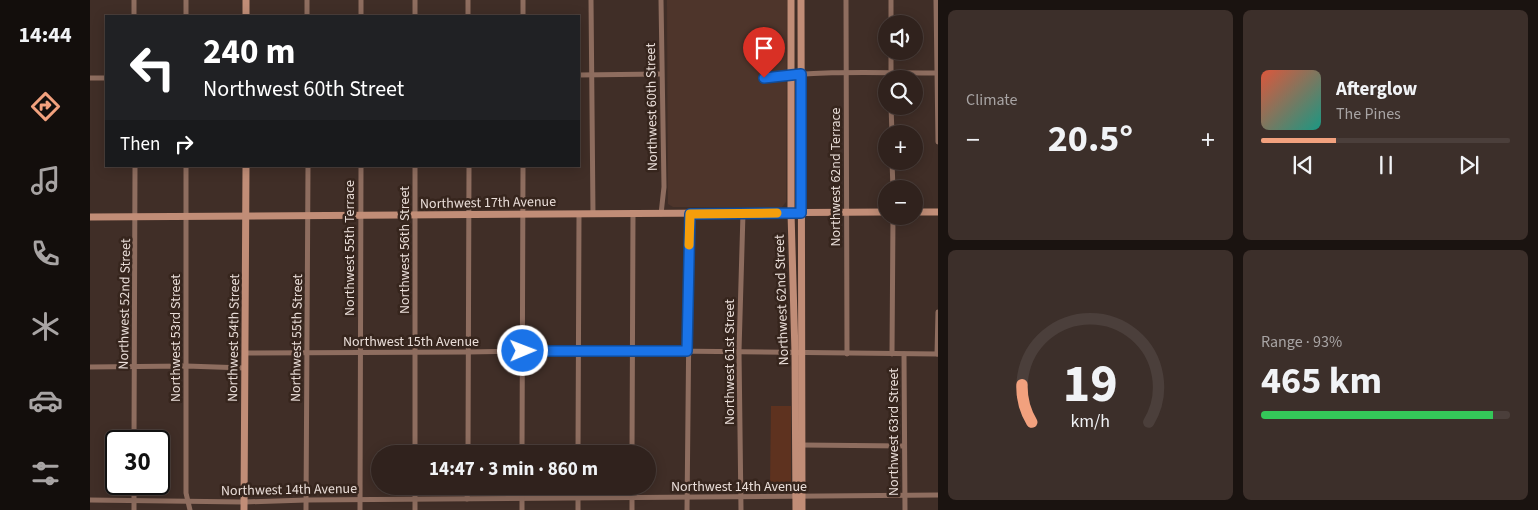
<!DOCTYPE html>
<html lang="en">
<head>
<meta charset="utf-8">
<style>
  :root { --surface:#30221d; --page:#3c2f2a; --text:#f1f3f6; --muted:#a8a4a4; --line:#4b3f3b; --accent:#f2a17e }
  body { margin:0; font-family:"Source Sans 3",sans-serif; background:var(--page); color:var(--text); height:100vh; display:flex; flex-direction:column; font-size:19px; white-space:nowrap }
  * { box-sizing:border-box; margin:0 }
  p { font-size:16px; color:var(--muted) }
  .icon { flex:none; width:28px; height:28px; fill:none; stroke:currentColor; stroke-width:2; stroke-linecap:round; stroke-linejoin:round }
  .map { position:relative; flex:1; overflow:hidden }
  .side { display:flex; flex-direction:column; gap:10px; padding:10px; background:#1a1310; width:600px }
  .side>* { flex:none }
  .guide { position:absolute; left:15px; top:15px; width:475px; height:152px; border-radius:0px; box-shadow:0 2px 12px #0003,0 0 0 1px var(--line); background:#202124; color:#fff; overflow:hidden }
  .buttons { position:absolute; left:788px; top:15px; display:grid; gap:10px }
  .buttons a { display:grid; place-items:center; width:45px; height:45px; border-radius:50%; background:var(--surface); box-shadow:0 2px 12px #0003,0 0 0 1px var(--line); font-size:25px }
  .speed { position:absolute; left:15px; top:430px; display:flex; gap:10px; font-size:25px; font-weight:700; text-align:center }
  .speed>* { display:grid; place-content:center; width:65px; height:65px; border-radius:50%; background:var(--surface); box-shadow:0 2px 12px #0003,0 0 0 1px var(--line); line-height:1 }
  .speed .limit { border:2px solid #111; border-radius:8px; background:#fff; color:#111 }
  .pin { position:absolute; display:grid; place-items:center; width:42px; height:42px; color:#fff; margin:-51px -21px; border-radius:50% 50% 50% 0; rotate:-45deg; box-shadow:0 0 5px #0007 }
  .pin .icon { rotate:45deg }
  .me { position:absolute; width:55px; margin:-28px; rotate:89deg; stroke-linejoin:round; filter:drop-shadow(0 0 4px #0008) }
  .turn { display:flex; align-items:center; gap:18px; height:105px; padding:0 15px; font-size:22px }
  .turn .icon { width:65px; height:65px; stroke-width:2.5 }
  .turn b { display:block; font-size:35px; line-height:42px }
  .then { display:flex; align-items:center; height:48px; padding:0 15px; background:#0003; gap:10px; font-size:19px }
  .big { font-size:38px; font-weight:700; line-height:1.1 }
  .side .card { flex:1; display:flex; flex-direction:column; justify-content:center; gap:8px; min-width:0; padding:0 18px; border-radius:8px; background:var(--page) }
  .side .dial { align-items:center; gap:0 }
  .dial svg { height:130px; overflow:visible; fill:none; stroke:var(--line); stroke-width:7; stroke-linecap:round; text-anchor:middle }
  .dial text { fill:var(--text); stroke:none }
  .song { display:flex; align-items:center; gap:15px }
  .cover { width:60px; height:60px; border-radius:8px; background:linear-gradient(135deg,hsl(10 70% 55%),hsl(170 70% 35%)) }
  .played { height:5px; border-radius:2px; background:linear-gradient(90deg,var(--accent) 30%,var(--line) 30%) }
  .keys { display:flex; justify-content:space-around; direction:ltr }
  .heat { display:flex; justify-content:space-between; align-items:center; font-size:28px; direction:ltr }
  .charge { height:8px; border-radius:4px; background:linear-gradient(90deg,#34c759 93%,var(--line) 0) }
  .side .tiles { flex:1; display:grid; gap:10px; grid-template-columns:repeat(2,1fr) }
  .trip { position:absolute; left:281px; top:445px; width:285px; height:50px; border-radius:25px; background:var(--surface); box-shadow:0 2px 12px #0003,0 0 0 1px var(--line); font-weight:700; line-height:50px; text-align:center }
  main { display:flex; flex:1; min-height:0 }
  .tab-bar { display:flex; flex-direction:column; width:90px; justify-content:space-around; align-items:center; background:#130e0c; color:var(--muted) }
  .tab-bar .icon { width:35px; height:35px }
  .tab-bar .selected { color:var(--accent) }
  .tab-bar b { font-size:22px; color:var(--text) }
  .map>svg:first-child { display:block }
  .built { fill:#4e352b }
  .green { fill:#5e321f }
  .lines { fill:none; stroke-linecap:round; stroke-linejoin:round }
  .street { stroke:#8e6d5f; stroke-width:5 }
  .secondary { stroke:#c18d77; stroke-width:7 }
  .route-casing { stroke:#114b97; stroke-width:12 }
  .route { stroke:#1a73e8; stroke-width:9 }
  .slow { stroke:#f59e0b; stroke-width:9 }
  .labels { text-anchor:middle; stroke-width:5; stroke-linejoin:round; paint-order:stroke }
  .street-label { font-size:14px; fill:#e9ddd8; stroke:#36251d }
</style>
</head>
<body>
<main>
<nav class="tab-bar">
<b>14:44</b>
<svg class="icon selected" aria-label="directions" viewBox="0 0 24 24"><path d="M12 3l9 9-9 9-9-9zM9 14v-3h6M13 9l2 2-2 2"/></svg>
<svg class="icon" aria-label="music" viewBox="0 0 24 24"><path d="M9 18V5l10-2v13"/><circle cx="6" cy="18" r="3"/><circle cx="16" cy="16" r="3"/></svg>
<svg class="icon" aria-label="phone" viewBox="0 0 24 24"><path d="M5 4h4l2 5-3 2q2 4 5 5l2-3 5 2v4C11 20 4 13 5 4z"/></svg>
<svg class="icon" aria-label="climate" viewBox="0 0 24 24"><path d="M12 3v18M4 7l16 10M4 17L20 7"/></svg>
<svg class="icon" aria-label="car" viewBox="0 0 24 24"><path d="M5 17H2v-5l4-1 3-4h7l3 4 3 1v5h-3M9 17h6M6 11h13"/><circle cx="7" cy="17" r="2"/><circle cx="17" cy="17" r="2"/></svg>
<svg class="icon" aria-label="filters" viewBox="0 0 24 24"><path d="M4 7h16M4 17h16"/><circle cx="9" cy="7" r="2"/><circle cx="15" cy="17" r="2"/></svg>
</nav>
<div class="map">
<svg width="848" height="510" viewBox="0 0 848 510">
  <rect width="100%" height="100%" fill="#402e27"/>
  <!-- built -->
  <path class="built" d="M577,0H697L696,202L692,207H583L578,204Z"/>
  <!-- green -->
  <path class="green" d="M681,406H701V487L699,489H680Z"/>
  <g class="lines">
    <!-- street -->
    <g class="street">
      <path d="M44,0V16"/>
      <path d="M217,0V16"/>
      <path d="M325,0V16"/>
      <path d="M433,0V16"/>
      <path d="M501,0L503,214"/>
      <path d="M756,0L757,354"/>
      <path d="M846,0L848,142"/>
      <path d="M96,16V0"/>
      <path d="M271,16V0"/>
      <path d="M378,16V0"/>
      <path d="M801,24V0"/>
      <path d="M489,75L571,74"/>
      <path d="M0,78H16"/>
      <path d="M674,78C731,70 790,73 848,73"/>
      <path d="M801,79V51"/>
      <path d="M801,106L802,134"/>
      <path d="M802,161L803,189"/>
      <path d="M96,166V493L100,510"/>
      <path d="M571,214L574,187L571,0"/>
      <path d="M155,353L378,352L488,350L848,354"/>
      <path d="M802,354L803,216"/>
      <path d="M814,354L815,510"/>
      <path d="M847,354L848,312"/>
      <path d="M0,367L96,366L155,368"/>
      <path d="M44,441L45,166"/>
      <path d="M712,445L814,446"/>
      <path d="M325,454V166"/>
      <path d="M378,454L379,166"/>
      <path d="M432,454L433,166"/>
      <path d="M488,454L489,214"/>
      <path d="M542,454L543,214"/>
      <path d="M44,484V510"/>
      <path d="M488,486V510"/>
      <path d="M377,499L378,486"/>
      <path d="M0,500L154,502L216,500L848,495"/>
      <path d="M216,510L218,166"/>
      <path d="M270,510L271,166"/>
      <path d="M325,510V486"/>
      <path d="M432,510V486"/>
      <path d="M542,510V486"/>
      <path d="M597,510L600,214"/>
      <path d="M651,510L649,351L653,213"/>
    </g>
    <!-- secondary -->
    <g class="secondary">
      <path d="M156,0V16"/>
      <path d="M701,0V213L705,353L706,510"/>
      <path d="M711,0L712,510"/>
      <path d="M824,212H848"/>
      <path d="M0,217L796,212"/>
      <path d="M154,510L156,166"/>
    </g>
  </g>
  <g class="lines">
    <!-- route casing -->
    <g class="route-casing">
      <path id="route" d="M433,351H597L600,214L711,213V74L674,78"/>
    </g>
    <!-- route -->
    <use href="#route" class="route"/>
    <!-- slow -->
    <path class="slow" d="M599,245L600,214L687,213"/>
  </g>
  <g class="labels">
    <!-- street labels -->
    <g class="street-label">
      <text transform="translate(561 107) rotate(-91)" y="5">Northwest 60th Street</text>
      <text transform="translate(745 177) rotate(-90)" y="5">Northwest 62nd Terrace</text>
      <text transform="translate(398 202) rotate(-1)" y="5">Northwest 17th Avenue</text>
      <text transform="translate(259 248) rotate(-90)" y="5">Northwest 55th Terrace</text>
      <text transform="translate(314 250) rotate(-90)" y="5">Northwest 56th Street</text>
      <text transform="translate(691 300) rotate(-92)" y="5">Northwest 62nd Street</text>
      <text transform="translate(34 304) rotate(-89)" y="5">Northwest 52nd Street</text>
      <text transform="translate(85 338) rotate(-90)" y="5">Northwest 53rd Street</text>
      <text transform="translate(143 338) rotate(-89)" y="5">Northwest 54th Street</text>
      <text transform="translate(206 338) rotate(-89)" y="5">Northwest 55th Street</text>
      <text x="321" y="346">Northwest 15th Avenue</text>
      <text transform="translate(639 362) rotate(-90)" y="5">Northwest 61st Street</text>
      <text transform="translate(803 432) rotate(-90)" y="5">Northwest 63rd Street</text>
      <text x="649" y="491">Northwest 14th Avenue</text>
      <text transform="translate(199 489) rotate(-1)" y="5">Northwest 14th Avenue</text>
    </g>
  </g>
</svg>
<div class="buttons">
<a><svg class="icon" aria-label="sound" viewBox="0 0 24 24"><path d="M4 9h4l5-4v14l-5-4H4zM17 9q2 3 0 6"/></svg></a>
<a><svg class="icon" aria-label="search" viewBox="0 0 24 24"><circle cx="10" cy="10" r="6"/><path d="M15 15l6 6"/></svg></a>
<a>+</a>
<a>−</a>
</div>
<div class="speed"><div class="limit">30</div></div>
<div class="pin" style="left:674px;top:78px;background:#d93025"><svg class="icon" aria-label="arrive" viewBox="0 0 24 24"><path d="M6 21V4h12l-3 4 3 4H6"/></svg></div>
<svg class="me" style="left:433px;top:351px" viewBox="-20 -20 40 40"><circle r="17" fill="#1a73e8" stroke="#fff" stroke-width="3"/><path d="M0-11L8 9 0 5-8 9z" fill="#fff"/></svg>
<div class="trip">14:47 · 3 min · 860 m</div>
<div class="guide">
<div class="turn"><svg class="icon" aria-label="left" viewBox="0 0 24 24"><path d="M17 20v-9H6M10 6l-5 5 5 5"/></svg><div><b>240 m</b>Northwest 60th Street</div></div>
<div class="then">Then<svg class="icon" aria-label="right" viewBox="0 0 24 24"><path d="M7 20v-9h11M14 6l5 5-5 5"/></svg></div>
</div>
</div>
<section class="side">
<div class="tiles">
<div class="card"><p>Climate</p>
<div class="heat"><a>−</a><b class="big">20.5°</b><a>+</a></div>
</div>
<div class="card">
<div class="song"><i class="cover"></i><div><b>Afterglow</b><p>The Pines</p></div></div>
<div class="played"></div>
<div class="keys"><svg class="icon" aria-label="previous" viewBox="0 0 24 24"><path d="M18 5L8 12l10 7zM5 5v14"/></svg><svg class="icon" aria-label="pause" viewBox="0 0 24 24"><path d="M8 5v14M16 5v14"/></svg><svg class="icon" aria-label="next" viewBox="0 0 24 24"><path d="M6 5l10 7-10 7zM19 5v14"/></svg></div>
</div>
<div class="card dial"><svg viewBox="0 0 100 80">
<path d="M14 69A42 42 0 1 1 86 69"/>
<path d="M14 69A42 42 0 0 1 8 46" stroke="#f2a17e"/>
<text x="50" y="56" font-size="32" font-weight="700">19</text>
<text x="50" y="72" font-size="11">km/h</text>
</svg></div>
<div class="card"><p>Range · 93%</p><b class="big">465 km</b><div class="charge"></div></div>
</div>
</section>
</main>
</body>
</html>
